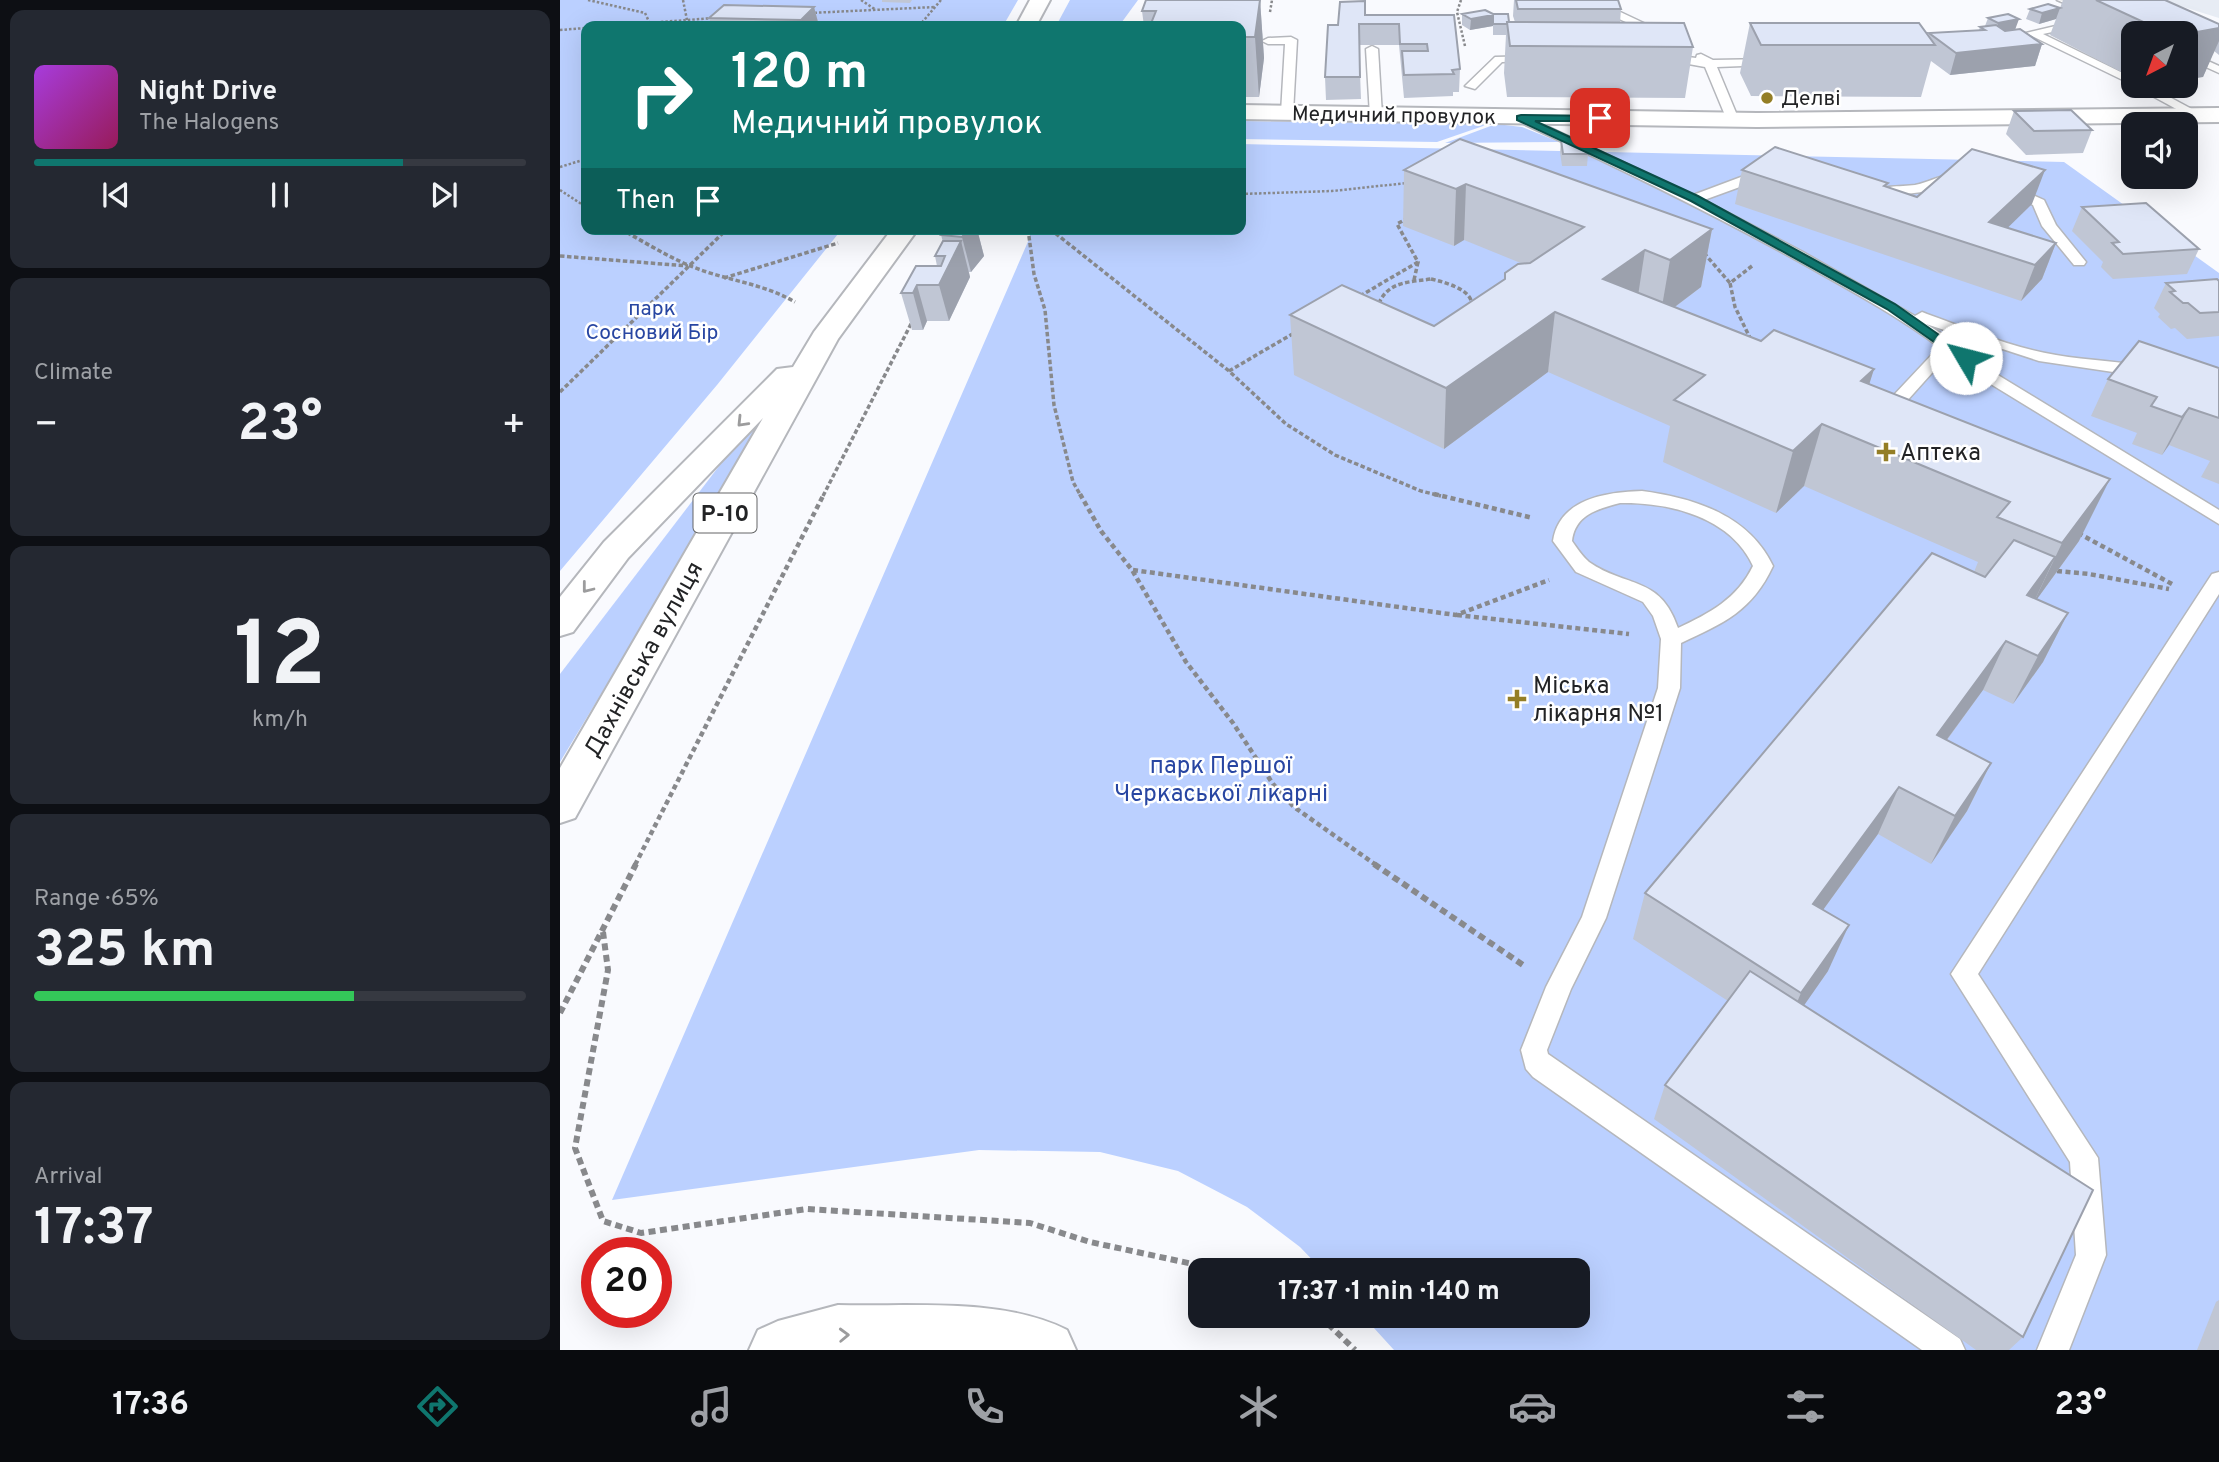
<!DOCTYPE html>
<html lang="en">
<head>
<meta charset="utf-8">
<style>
  :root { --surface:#171b24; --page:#242831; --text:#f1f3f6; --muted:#9ea1a6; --line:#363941; --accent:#0f766e }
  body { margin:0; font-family:Overpass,sans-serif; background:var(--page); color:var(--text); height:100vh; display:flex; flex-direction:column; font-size:26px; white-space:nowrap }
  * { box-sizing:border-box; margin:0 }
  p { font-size:23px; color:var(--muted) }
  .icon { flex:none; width:38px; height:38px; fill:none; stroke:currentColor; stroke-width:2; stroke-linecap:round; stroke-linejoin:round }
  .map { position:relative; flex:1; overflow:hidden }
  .side { display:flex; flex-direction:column; gap:10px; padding:10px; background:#0d0f14; width:560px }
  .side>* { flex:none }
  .banner { position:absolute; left:21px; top:21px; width:665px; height:214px; border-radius:14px; box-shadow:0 7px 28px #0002; background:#0f766e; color:#fff; overflow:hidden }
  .needle { width:46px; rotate:221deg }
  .buttons { position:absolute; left:1561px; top:21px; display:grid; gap:14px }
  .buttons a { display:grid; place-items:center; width:77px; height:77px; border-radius:14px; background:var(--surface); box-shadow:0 7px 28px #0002; font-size:35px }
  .speed { position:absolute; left:21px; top:1237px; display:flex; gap:14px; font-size:35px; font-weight:700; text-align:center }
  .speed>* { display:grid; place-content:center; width:91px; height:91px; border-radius:50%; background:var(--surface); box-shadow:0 7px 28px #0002; line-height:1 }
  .speed .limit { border:10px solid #d22; background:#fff; color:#111 }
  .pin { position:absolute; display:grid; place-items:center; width:60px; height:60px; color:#fff; margin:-30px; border-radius:14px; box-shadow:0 4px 10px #0006 }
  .me { position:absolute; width:77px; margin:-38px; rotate:307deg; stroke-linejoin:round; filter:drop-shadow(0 0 5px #0008) }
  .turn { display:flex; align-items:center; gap:24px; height:147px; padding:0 35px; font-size:32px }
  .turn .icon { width:91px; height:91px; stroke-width:2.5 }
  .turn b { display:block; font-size:49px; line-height:60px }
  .then { display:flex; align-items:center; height:66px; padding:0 35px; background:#0003; gap:14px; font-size:26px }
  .big { font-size:52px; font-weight:700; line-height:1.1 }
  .side .tile { flex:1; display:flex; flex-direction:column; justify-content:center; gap:10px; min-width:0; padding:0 24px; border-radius:14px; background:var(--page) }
  .side .dial { align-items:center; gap:0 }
  .dial b { font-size:91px; line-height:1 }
  .song { display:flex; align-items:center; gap:21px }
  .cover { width:84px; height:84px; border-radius:10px; background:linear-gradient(135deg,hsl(280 70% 55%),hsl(330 70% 35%)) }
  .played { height:7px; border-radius:4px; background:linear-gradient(90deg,var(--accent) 75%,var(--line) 75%) }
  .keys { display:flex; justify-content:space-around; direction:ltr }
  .heat { display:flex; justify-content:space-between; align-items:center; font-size:38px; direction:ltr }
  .charge { height:10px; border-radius:5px; background:linear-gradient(90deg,#34c759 65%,var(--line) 0) }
  .trip { position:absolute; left:628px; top:1258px; width:402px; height:70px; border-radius:14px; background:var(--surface); box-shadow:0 7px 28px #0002; font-weight:700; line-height:70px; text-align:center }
  .tab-bar { display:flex; height:112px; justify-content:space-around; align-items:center; background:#090b0e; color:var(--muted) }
  .tab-bar .icon { width:49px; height:49px }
  .tab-bar .selected { color:var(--accent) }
  .tab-bar b { font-size:32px; color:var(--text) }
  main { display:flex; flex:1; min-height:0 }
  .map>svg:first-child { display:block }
  .built { fill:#e7ecf4 }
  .green { fill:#bbd0ff }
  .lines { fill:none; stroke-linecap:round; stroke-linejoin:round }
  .lane-casing { stroke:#b5b7bc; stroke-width:3 }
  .street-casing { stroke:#b5b7bc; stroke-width:4 }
  .primary-casing { stroke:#b5b7bc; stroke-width:4 }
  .path-far3 { stroke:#88898c; stroke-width:2.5; stroke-dasharray:2.5 2; stroke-linecap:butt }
  .path-far2 { stroke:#88898c; stroke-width:3.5; stroke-dasharray:4.5 2.5; stroke-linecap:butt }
  .path-far1 { stroke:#88898c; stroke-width:4.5; stroke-dasharray:5 3.5; stroke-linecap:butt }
  .path { stroke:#88898c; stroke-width:6; stroke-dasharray:7 4.5; stroke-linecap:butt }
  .lane { fill:#fff; fill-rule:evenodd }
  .street { fill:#fff; fill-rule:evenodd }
  .primary { fill:#fff; fill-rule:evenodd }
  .wall { fill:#c0c6d4 }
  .shaded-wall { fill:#9ca1ad }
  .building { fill:#dfe6f7; stroke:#9ca1ad; stroke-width:2 }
  .oneway { stroke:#9c9c9d }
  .route { fill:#0f766e; stroke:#0a4d48; stroke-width:2 }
  .poi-dot { fill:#947e25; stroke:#fff; stroke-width:2.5 }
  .labels { text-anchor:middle; stroke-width:5; stroke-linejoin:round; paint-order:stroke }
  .far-poi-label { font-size:21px; fill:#222325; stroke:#fff; text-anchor:start }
  .far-street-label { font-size:21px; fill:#222325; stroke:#fff }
  .far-park-label { font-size:21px; fill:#2846a2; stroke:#fff }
  .shield { fill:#fff; stroke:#646566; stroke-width:2 }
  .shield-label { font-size:23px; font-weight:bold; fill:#222325 }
  .poi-label { font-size:24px; fill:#222325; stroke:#fff; text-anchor:start }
  .street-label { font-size:24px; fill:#222325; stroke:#fff }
  .park-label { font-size:24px; fill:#2846a2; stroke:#fff }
</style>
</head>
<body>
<main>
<section class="side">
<div class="tile">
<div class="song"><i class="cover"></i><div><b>Night Drive</b><p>The Halogens</p></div></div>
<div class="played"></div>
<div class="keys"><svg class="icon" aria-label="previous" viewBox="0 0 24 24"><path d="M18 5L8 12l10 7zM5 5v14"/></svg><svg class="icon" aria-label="pause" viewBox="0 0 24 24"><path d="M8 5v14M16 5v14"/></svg><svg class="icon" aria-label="next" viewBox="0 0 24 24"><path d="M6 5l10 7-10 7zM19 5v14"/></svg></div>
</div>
<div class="tile"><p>Climate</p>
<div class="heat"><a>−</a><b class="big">23°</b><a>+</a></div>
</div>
<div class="tile dial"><b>12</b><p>km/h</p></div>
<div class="tile"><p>Range · 65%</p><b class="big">325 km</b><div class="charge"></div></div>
<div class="tile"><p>Arrival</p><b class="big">17:37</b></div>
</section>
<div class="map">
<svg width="1659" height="1350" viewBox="0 0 1659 1350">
  <rect width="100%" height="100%" fill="#f9fafe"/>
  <!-- built -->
  <path class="built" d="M1601,0H1659V18Z"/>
  <!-- green -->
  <g class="green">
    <path d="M0,0H458L443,26H26V229H282L157,385L0,571Z"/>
    <path d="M510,0H578L559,26H496Z"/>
    <path d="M681,121L929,124L877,142L681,139Z"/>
    <path d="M936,124L962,127L999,142L885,143Z"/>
    <path d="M681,144L1504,162L1659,273V1350H834L803,1316H1018V1270H762L740,1247L687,1207L618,1171L540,1152L419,1150L52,1200L470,237V229H681Z"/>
    <path d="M205,406H215L0,762V674Z"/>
  </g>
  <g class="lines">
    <!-- lane casing -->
    <g class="lane-casing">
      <g id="lane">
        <path d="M1497,0C1522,0 1569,17 1589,33H1575Z"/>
        <path d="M1034,8L1054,9L1107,34L1097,36L1048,14L1030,13V9Z"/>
        <path d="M1521,20L1525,21V25L1483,34L1573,78V85L1466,33Z"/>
        <path d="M731,37L737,40L733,113L727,117L721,113L725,44H708L702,41L708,38Z"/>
        <path d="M812,46L818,49L822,115L816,119L810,115L806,49Z"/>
        <path d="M1626,51L1659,66V73L1626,58Z"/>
        <path d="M1105,54L1136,58L1137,55L1141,54L1153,60L1209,59L1215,62L1209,65L1157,67L1179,120L1173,124L1167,120L1145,67L1101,59L1099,57Z"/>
        <path d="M972,56L978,59L976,61L942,62L915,89L905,86L935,57Z"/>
        <path d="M1574,86H1589L1641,114L1631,117Z"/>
        <path d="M961,114L1133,195L1181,177L1211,175V181L1188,184L1144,200L1243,252L1355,316L1362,312L1367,314C1409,329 1452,348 1496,355C1529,361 1561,360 1593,369L1595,372L1593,375L1587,377L1479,361L1366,324L1395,342L1428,369L1659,510V524L1416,375L1389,354L1328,422H1316L1313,418L1316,414L1379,347C1339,317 1295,293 1252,269C1156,215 1057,167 957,121V115Z"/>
        <path d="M1398,173L1403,174V180L1388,182L1362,192L1314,198L1307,194C1318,185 1341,187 1355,185C1370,182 1382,174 1398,173Z"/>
        <path d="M1450,185L1484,200L1496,225L1526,262L1524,265H1514L1482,226L1473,205L1445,192V186Z"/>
        <path d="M1082,491C1134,498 1189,515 1213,566C1192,611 1164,623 1121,643L1120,688L1046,918L1011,989L987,1050L988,1054L1400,1339L1405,1350H1362L973,1077L966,1069L961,1050L986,987L1022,917L1098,688L1101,639L1093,616L1083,602L1016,572L993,541C999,499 1046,492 1082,491ZM1060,503C1109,502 1171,517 1193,566C1177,599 1150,613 1118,628C1100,575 1066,588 1029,562C1022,556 1017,548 1012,541C1015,515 1037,509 1060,503Z"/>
        <path d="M1659,572V594L1418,974L1538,1158L1546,1255L1509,1350H1477L1516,1255L1510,1162L1391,974L1652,574Z"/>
      </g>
    </g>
    <!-- street casing -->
    <g class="street-casing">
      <path id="street" d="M681,105L1197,113L1659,108V122L1197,127L681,119Z"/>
    </g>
    <!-- primary casing -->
    <g class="primary-casing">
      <g id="primary">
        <path d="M470,0H490L476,26H456Z"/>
        <path d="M332,229H358L278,339L15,818L0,823V768L203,418L68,558L13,632L0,636V597L44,542L217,369L233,367L254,332Z"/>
        <path d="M278,1305C350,1307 442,1297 507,1330L516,1350H189L198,1330L218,1321Z"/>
      </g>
    </g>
    <!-- path-far3 -->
    <g class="path-far3">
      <path d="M28,0L85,13L91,26"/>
      <path d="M123,0L127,20"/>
      <path d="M301,0L316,10"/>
      <path d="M901,0L897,12L905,46"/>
      <path d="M710,12L712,0"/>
      <path d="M250,13L375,7"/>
      <path d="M47,26L154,18"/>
      <path d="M359,26L381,0"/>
      <path d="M0,30L26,28"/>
      <path d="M0,167L26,159"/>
      <path d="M0,190L26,207"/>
      <path d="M681,194L772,191L847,183"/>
    </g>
    <!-- path-far2 -->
    <g class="path-far2">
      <path d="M61,229C84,242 108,257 133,267C168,281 202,283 235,302"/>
      <path d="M468,229L474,274L485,310L494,405L513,482L521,496"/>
      <path d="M490,229L669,371L726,424L775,455L861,491L881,496"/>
      <path d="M1144,253L1170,283"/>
      <path d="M0,256L128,266"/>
      <path d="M1192,266L1170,283L1175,307L1192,342"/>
      <path d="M164,278L278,243"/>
      <path d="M871,279C978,303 843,364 820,301C830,281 851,282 871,279Z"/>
      <path d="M854,280L858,262"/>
      <path d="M800,296L858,262L837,224L846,219"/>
      <path d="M669,371L734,333"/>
      <path d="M0,392L167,229"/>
      <path d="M263,496L353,320"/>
    </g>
    <!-- path-far1 -->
    <g class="path-far1">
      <path d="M520,494L541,531L572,570L626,662L673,723L713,784L734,807L816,865"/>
      <path d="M874,494L973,518"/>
      <path d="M1518,533L1612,584"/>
      <path d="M573,570L896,615L989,580"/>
      <path d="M1497,571L1529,574L1609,589"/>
      <path d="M897,615L1069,634"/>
      <path d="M75,865L264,494"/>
    </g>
    <!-- path -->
    <g class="path">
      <path d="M814,864L966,967"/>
      <path d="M43,932L48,970L15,1148L43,1221L81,1233L247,1209L470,1223L530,1242L661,1270"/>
      <path d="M0,1013L76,864"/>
      <path d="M760,1316L795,1350"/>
    </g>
    <!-- lane -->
    <use href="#lane" class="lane"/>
    <!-- street -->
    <use href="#street" class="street"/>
    <!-- primary -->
    <use href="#primary" class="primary"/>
  </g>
  <!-- wall -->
  <g class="wall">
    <path d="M322,0H352L350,3L322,2Z"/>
    <path d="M700,0L704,58L699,97H681V26H584L582,11Z"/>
    <path d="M954,0H1058L1061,9L1060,23L1133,47L1125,98L947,97L944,73L946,35H933V26L910,30L902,25V14L949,22H955L953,16Z"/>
    <path d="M1503,0H1605L1659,24V55L1654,51L1643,77L1626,33H1573V78L1490,35L1496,19L1479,24L1466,19L1470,9L1500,8Z"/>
    <path d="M254,7L259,26H152L149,18Z"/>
    <path d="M805,15H894L900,69L899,92H893V96L844,98L839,45H799L801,99L766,100L765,77L778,25Z"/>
    <path d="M1428,18L1455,30L1482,44L1475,66L1390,75L1371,61L1361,97L1191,96L1180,73L1190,23L1368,32V35L1369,33L1419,30L1420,27L1425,26Z"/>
    <path d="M1454,111L1532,130L1523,153L1466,155L1446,134Z"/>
    <path d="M1001,140L1028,154L1027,166H1002L1000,152Z"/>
    <path d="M844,170L1152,229L1141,287L1115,307L1201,341L1314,369L1309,384L1519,541L1477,599L1508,613L1483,662L1453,704L1423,690L1387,740L1431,763L1407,811L1371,864L1318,834L1263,910L1268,971L1244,1005L1463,1337L1449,1350H1416L1094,1119L1105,1085L1168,1001L1073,939L1085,893L1414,572L1418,562L1244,486L1216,513L1103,462L1110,426L988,372L884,449L734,375L730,315L874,326L945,279L963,264L904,240L894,246L843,226Z"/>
    <path d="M1182,170L1328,183L1327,187L1357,197L1472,204L1447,228L1496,243L1482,279L1461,301L1175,204Z"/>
    <path d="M1522,207L1639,249L1627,274L1553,279L1541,267L1543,262L1512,231Z"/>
    <path d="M386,229H417L424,256L411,272H409L410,277L389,321H367L363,330H352L341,293L377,266L375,256L383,242L381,235Z"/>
    <path d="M1659,281V336L1627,339L1615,328L1611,329L1598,317L1600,314L1594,308L1606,283Z"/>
    <path d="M1659,368V484L1641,477L1650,461L1609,445L1602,455L1572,444L1577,433L1531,416L1548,379Z"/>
    <path d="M1659,1300V1350H1637L1656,1302Z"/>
  </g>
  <!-- shaded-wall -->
  <g class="shaded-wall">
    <path d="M700,0L704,58L699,97L695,37Z"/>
    <path d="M254,7L259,26H243L241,20Z"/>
    <path d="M1500,8L1496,19L1479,24L1482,13Z"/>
    <path d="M933,15V26L910,30L911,19Z"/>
    <path d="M1459,19L1455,30L1435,34L1438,23Z"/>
    <path d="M1659,28V41L1643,77L1626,80V34Z"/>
    <path d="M1482,44L1475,66L1390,75L1396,53Z"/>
    <path d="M1485,170L1472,204L1426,249L1429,222Z"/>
    <path d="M906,184L904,240L894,246L896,189Z"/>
    <path d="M408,229H417L424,256L411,272L402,237Z"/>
    <path d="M1152,229L1141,287L1100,318L1110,260Z"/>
    <path d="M401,241L410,277L389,321L379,285Z"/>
    <path d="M1496,243L1482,279L1461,301L1475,265Z"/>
    <path d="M1085,250L1076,309L1043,279Z"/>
    <path d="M357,285L367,321L363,330L353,293Z"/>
    <path d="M995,312L988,372L884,449L886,388Z"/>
    <path d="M1314,369L1295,430L1301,381Z"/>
    <path d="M1629,408L1609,445L1602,455L1622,417Z"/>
    <path d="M1262,424L1244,486L1216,513L1233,451Z"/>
    <path d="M1550,479L1519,541L1472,606L1502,543Z"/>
    <path d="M1495,557L1472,606L1467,595Z"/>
    <path d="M1508,613L1483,662L1453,704L1478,656Z"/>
    <path d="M1446,641L1423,690L1355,783L1377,735Z"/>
    <path d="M1431,763L1407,811L1371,864L1395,816Z"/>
    <path d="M1339,787L1318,834L1234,950L1253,904Z"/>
    <path d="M1289,925L1268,971L1222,1037L1241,993Z"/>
  </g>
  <!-- building -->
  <g class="building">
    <path d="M586,0H700L695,37H681V26H590L596,11H582Z"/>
    <path d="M956,0H1058L1061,9H958Z"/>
    <path d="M1536,0H1605L1659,24V28L1626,34L1607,33Z"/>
    <path d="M805,1V15H894L900,69L892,70L894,74L844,75L842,51H868L867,44H840L839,24H799L800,77H765L768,25H778L780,2Z"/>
    <path d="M1488,4L1500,8L1482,13L1470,9Z"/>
    <path d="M164,5L254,7L241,20L149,18Z"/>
    <path d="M925,10L933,14H948L949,22H947V24H933V15L911,19L902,14Z"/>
    <path d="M1448,14L1459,19L1438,23L1428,18Z"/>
    <path d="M947,22L1124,23L1133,47L950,46Z"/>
    <path d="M1190,23H1359L1375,45H1201Z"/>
    <path d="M1436,25L1445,31L1460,29L1482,44L1396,53L1369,33L1425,30L1420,27Z"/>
    <path d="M1511,110L1532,130L1474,131L1454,111Z"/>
    <path d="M900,139L1152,229L1110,260L1085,250L1043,279L1201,341L1214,330L1314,369L1301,381L1550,479L1502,543L1437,517L1450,502L1262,424L1233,451L1114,400L1145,375L995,312L886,388L730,315L782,285L874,326L945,279V273L958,264L970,263L1024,227L906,184L896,189L844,170Z"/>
    <path d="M1001,140L1026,141L1028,154H1003Z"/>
    <path d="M1215,147L1328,183L1324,186L1357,197L1412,149L1485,170L1429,222L1496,243L1475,265L1182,170Z"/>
    <path d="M1586,203L1639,249L1563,254L1552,243L1559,242L1522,207Z"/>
    <path d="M386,229H408L402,237L381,235Z"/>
    <path d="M383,241H401L379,285H357L353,293H341L356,266H381L385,256H375Z"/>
    <path d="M1657,279L1659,281V312L1640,313L1628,303H1623L1610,292L1615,291L1606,283Z"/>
    <path d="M1579,341L1659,368V418L1629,408L1622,417L1591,406L1597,397L1548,379Z"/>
    <path d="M1454,540L1495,557L1467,595L1508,613L1478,656L1446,641L1377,735L1431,763L1395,816L1339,787L1253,904L1289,925L1241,993L1085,893L1372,553L1425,577Z"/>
    <path d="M1190,971L1533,1190L1463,1337L1105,1085Z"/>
  </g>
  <!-- one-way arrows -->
  <defs><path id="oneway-chevron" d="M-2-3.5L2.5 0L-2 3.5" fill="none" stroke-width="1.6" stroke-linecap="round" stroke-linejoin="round" transform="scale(1.75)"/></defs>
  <g class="oneway">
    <use href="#oneway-chevron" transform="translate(182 422) rotate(134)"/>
    <use href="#oneway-chevron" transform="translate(27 588) rotate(128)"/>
    <use href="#oneway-chevron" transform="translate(284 1335) rotate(-2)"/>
  </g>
  <!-- route -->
  <path class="route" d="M961,115L1044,116V120L1040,121H975L1138,196L1335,304L1412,358L1401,361L1327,309L1131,201L957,120V116Z"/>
  <!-- markers -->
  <g class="poi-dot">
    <circle cx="1207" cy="98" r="7"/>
    <path d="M1322.5 441.5h7v7h7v7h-7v7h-7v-7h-7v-7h7z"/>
    <path d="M953.5 688.5h7v7h7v7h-7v7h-7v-7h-7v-7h7z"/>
  </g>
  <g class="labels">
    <!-- far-poi labels -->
    <g class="far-poi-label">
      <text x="1221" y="105">Делві</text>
    </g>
    <!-- far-street labels -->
    <g class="far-street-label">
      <text transform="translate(834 115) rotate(1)" y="7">Медичний провулок</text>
    </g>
    <!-- far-park labels -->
    <g class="far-park-label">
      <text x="92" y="315">парк<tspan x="92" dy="24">Сосновий Бір</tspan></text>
    </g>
    <!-- shield labels -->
    <rect class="shield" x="133.5" y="493.5" width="63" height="39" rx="5"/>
    <g class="shield-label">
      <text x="165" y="521">Р-10</text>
    </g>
    <!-- poi labels -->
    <g class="poi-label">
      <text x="1340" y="460">Аптека</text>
      <text x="973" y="693">Міська<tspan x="973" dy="28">лікарня №1</tspan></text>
    </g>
    <!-- street labels -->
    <g class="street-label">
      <text transform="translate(83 659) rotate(-61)" y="8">Дахнівська вулиця</text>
    </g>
    <!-- park labels -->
    <g class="park-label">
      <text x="661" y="773">парк Першої<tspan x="661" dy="28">Черкаської лікарні</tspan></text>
    </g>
  </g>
</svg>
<div class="buttons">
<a><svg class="needle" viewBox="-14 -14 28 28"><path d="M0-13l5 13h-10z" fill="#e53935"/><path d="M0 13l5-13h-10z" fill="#9ea1a6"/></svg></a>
<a><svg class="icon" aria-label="sound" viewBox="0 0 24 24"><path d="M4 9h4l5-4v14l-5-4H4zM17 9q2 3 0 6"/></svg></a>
</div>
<div class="speed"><div class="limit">20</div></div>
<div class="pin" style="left:1040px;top:118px;background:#d93025"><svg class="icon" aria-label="arrive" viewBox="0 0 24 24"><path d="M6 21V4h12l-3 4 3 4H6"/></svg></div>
<svg class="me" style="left:1406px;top:358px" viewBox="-20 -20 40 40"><circle r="19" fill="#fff"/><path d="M0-13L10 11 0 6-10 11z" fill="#0f766e"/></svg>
<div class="trip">17:37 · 1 min · 140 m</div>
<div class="banner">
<div class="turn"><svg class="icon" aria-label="right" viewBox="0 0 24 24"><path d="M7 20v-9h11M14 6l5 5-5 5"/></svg><div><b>120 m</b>Медичний провулок</div></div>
<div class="then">Then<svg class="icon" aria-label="arrive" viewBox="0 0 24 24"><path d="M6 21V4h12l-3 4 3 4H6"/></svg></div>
</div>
</div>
</main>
<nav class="tab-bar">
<b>17:36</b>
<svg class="icon selected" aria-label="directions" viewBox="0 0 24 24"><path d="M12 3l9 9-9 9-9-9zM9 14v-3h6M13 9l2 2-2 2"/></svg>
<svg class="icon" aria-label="music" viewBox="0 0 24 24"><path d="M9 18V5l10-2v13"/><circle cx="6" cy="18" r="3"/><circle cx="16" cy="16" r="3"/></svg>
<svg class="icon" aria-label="phone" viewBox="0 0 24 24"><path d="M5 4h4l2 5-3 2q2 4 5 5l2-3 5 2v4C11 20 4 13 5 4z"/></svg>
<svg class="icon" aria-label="climate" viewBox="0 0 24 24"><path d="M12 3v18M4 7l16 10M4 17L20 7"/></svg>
<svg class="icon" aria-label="car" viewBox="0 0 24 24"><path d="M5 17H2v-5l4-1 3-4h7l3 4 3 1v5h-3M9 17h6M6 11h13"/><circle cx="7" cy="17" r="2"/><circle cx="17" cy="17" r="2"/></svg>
<svg class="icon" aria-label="filters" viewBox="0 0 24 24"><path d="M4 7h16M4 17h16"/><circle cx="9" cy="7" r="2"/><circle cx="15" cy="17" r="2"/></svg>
<b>23°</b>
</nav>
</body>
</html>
